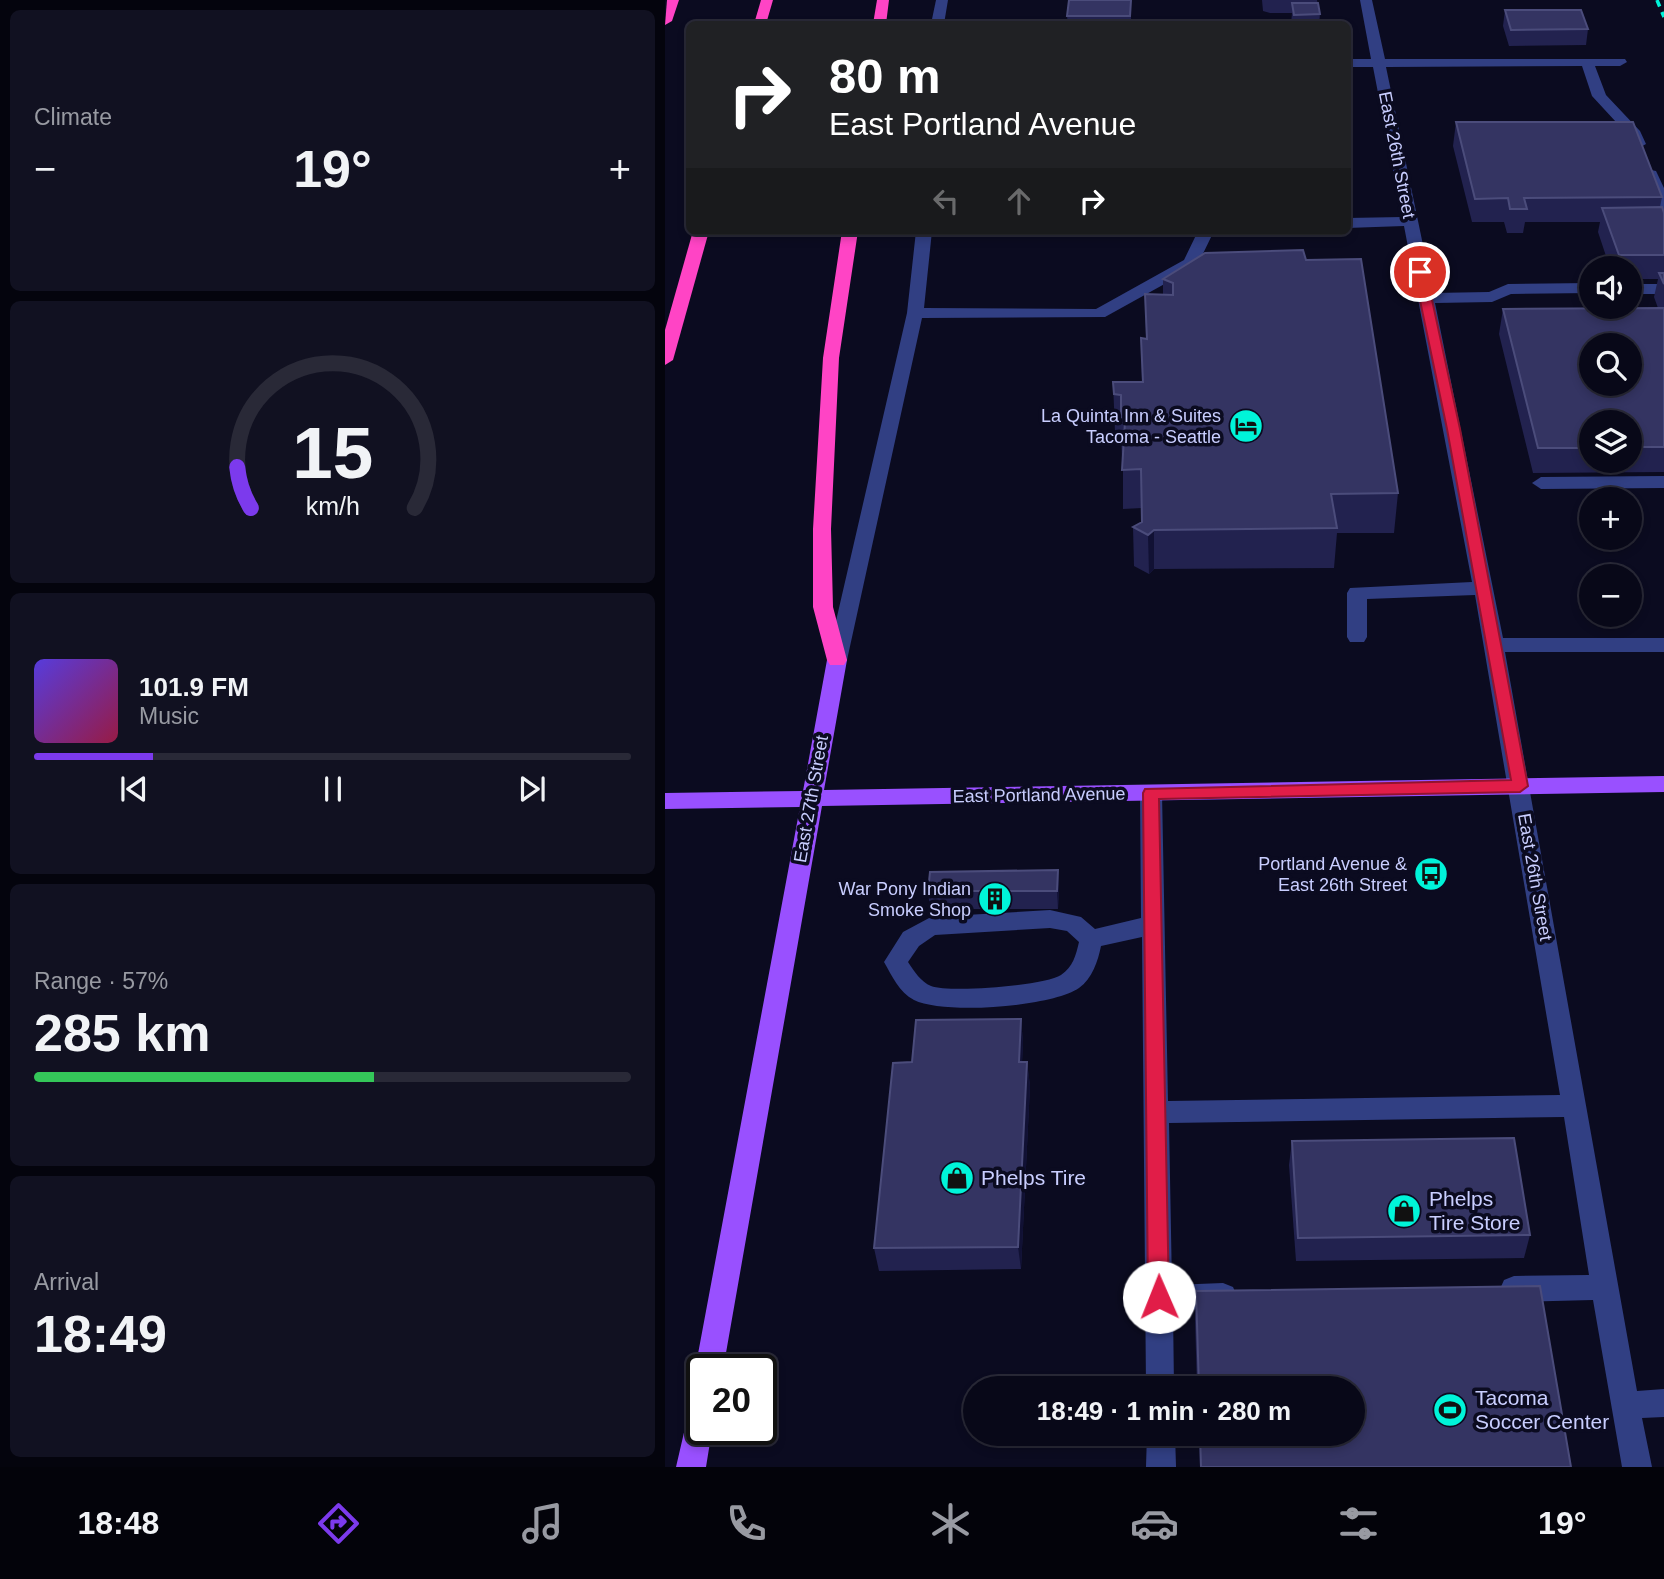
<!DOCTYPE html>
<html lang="en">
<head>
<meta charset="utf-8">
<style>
  :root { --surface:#080818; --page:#111121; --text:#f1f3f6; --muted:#989aa2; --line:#292937; --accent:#7c3aed }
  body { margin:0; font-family:Helvetica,sans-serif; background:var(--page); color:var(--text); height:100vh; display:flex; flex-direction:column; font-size:26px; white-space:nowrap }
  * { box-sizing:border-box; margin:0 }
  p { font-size:23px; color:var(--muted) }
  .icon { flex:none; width:38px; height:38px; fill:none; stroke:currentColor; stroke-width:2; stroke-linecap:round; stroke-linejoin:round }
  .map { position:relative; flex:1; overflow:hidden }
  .sheet { display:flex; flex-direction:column; gap:10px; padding:10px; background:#04040d; width:665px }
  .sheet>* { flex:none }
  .hud { position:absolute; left:21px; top:21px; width:665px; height:214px; border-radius:10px; box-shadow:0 4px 10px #0003,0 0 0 2px var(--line); background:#202124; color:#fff; overflow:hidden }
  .buttons { position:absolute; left:914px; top:256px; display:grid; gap:14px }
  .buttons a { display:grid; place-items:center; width:63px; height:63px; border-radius:50%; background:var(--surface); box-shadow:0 4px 10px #0003,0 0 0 2px var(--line); font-size:35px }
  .speed { position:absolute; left:21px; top:1354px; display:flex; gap:14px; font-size:35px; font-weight:700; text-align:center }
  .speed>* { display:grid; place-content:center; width:91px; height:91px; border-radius:50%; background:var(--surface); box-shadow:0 4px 10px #0003,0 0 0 2px var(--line); line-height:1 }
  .speed .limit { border:4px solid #111; border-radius:10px; background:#fff; color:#111 }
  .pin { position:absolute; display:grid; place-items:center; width:60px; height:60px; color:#fff; margin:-30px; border:4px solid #fff; border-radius:50%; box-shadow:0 2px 7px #0007 }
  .me { position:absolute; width:77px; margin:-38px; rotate:359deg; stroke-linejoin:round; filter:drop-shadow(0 0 5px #0008) }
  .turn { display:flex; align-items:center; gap:24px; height:147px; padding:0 28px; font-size:32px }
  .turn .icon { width:91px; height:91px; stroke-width:2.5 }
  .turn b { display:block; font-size:49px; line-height:60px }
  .lanes { display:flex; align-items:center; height:66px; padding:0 28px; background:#0003; justify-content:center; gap:35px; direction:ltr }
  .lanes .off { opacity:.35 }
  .big { font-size:52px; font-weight:800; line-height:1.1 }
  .sheet .tile { flex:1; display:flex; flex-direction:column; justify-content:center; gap:10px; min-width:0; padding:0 24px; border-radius:10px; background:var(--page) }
  .sheet .dial { align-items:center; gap:0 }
  .dial svg { height:182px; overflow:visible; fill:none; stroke:var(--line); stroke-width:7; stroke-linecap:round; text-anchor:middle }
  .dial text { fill:var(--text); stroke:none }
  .song { display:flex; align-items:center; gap:21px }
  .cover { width:84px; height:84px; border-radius:10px; background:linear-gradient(135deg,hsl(250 70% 55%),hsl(340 70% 35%)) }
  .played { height:7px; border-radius:4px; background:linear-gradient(90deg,var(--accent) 20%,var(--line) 20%) }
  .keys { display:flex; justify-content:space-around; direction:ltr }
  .heat { display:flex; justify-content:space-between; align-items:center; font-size:38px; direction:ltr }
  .charge { height:10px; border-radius:5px; background:linear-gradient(90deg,#34c759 57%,var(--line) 0) }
  .trip { position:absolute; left:298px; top:1376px; width:402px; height:70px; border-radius:35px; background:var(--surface); box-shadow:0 4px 10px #0003,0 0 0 2px var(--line); font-weight:800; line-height:70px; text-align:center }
  .menu { display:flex; height:112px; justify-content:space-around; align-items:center; background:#03030a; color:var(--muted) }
  .menu .icon { width:49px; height:49px }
  .menu .current { color:var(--accent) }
  .menu b { font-size:32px; color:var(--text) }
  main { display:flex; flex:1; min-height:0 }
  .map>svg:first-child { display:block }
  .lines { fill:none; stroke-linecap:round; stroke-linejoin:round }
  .minor { fill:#313f83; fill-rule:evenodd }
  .major { fill:#9950ff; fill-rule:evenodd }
  .highway { fill:#ff44c5; fill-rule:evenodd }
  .rail { stroke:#00f4d9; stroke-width:3.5; stroke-dasharray:7 6; stroke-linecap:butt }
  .wall { fill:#22224f; fill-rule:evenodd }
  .shaded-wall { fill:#111134 }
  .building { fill:#343462; stroke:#4b4c7b; stroke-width:2; fill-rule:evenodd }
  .route { fill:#e11d48; stroke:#92132f; stroke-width:2 }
  .labels { text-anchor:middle; stroke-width:7; stroke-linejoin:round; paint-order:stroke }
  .street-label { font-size:18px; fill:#c9ceff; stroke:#0b0b20 }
  .poi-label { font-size:18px; fill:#c9ceff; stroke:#0b0b20; text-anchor:end }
  .near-poi-label { font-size:21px; fill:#c9ceff; stroke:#0b0b20; text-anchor:start }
</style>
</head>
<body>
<main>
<section class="sheet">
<div class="tile"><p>Climate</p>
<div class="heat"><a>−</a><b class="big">19°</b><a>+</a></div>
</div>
<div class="tile dial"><svg viewBox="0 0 100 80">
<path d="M14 69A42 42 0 1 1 86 69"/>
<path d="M14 69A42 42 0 0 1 8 51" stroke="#7c3aed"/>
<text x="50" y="56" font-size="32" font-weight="700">15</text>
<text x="50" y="72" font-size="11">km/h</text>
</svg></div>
<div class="tile">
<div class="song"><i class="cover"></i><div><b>101.9 FM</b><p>Music</p></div></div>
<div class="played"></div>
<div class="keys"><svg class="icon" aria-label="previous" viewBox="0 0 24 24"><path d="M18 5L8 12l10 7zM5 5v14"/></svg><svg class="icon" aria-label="pause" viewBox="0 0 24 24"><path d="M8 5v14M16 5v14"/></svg><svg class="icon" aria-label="next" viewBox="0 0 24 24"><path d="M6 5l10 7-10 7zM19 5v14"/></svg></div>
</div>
<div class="tile"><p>Range · 57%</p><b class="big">285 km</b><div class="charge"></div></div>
<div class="tile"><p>Arrival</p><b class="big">18:49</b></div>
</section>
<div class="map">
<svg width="999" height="1467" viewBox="0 0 999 1467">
  <rect width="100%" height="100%" fill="#0b0b20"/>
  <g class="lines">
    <!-- minor -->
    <g class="minor">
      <path d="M271,0H283L279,24H266Z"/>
      <path d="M695,0H707L720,59H960L962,62L955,66H930L941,95L975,131L981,144L974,148L969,147L963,135L927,96L917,66L721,67L768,293L824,292L843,284L926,283V293L846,294L827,302L770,303L838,638H999V652H840L972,1391L999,1389V1417L977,1418L987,1467H957L928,1300L849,1302L839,1298L835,1289L839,1280L849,1276L924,1275L899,1117L504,1123L507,1285L558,1283L568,1287L572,1296L568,1305L558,1309L508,1310L509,1388H481L477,937L436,946C433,961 427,979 414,988C386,1007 279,1015 249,1000C234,992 227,976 219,962L238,932L266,917L385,910L416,917L430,929L476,918L475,793L478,787L486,785L494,787L497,793L503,1101L895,1095L810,595L702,599V637L699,642H685L682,637V593L685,588L807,582L739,226L682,228V218L737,217L708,67H682V59H706ZM385,928L402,931L414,942C411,955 408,967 396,975C379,986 285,993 266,986C256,982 249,971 243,962L254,946L270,935Z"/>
      <path d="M986,170L991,171L999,188V211L991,206L979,174Z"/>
      <path d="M251,231H267L259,308L431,309L519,260L533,231H549L532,266L440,317L257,318L182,660L179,665H165L162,660L242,313Z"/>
      <rect x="964" y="284" width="35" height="10"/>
      <path d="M999,476V488L876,489L867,483L876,477Z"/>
      <path d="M482,1433H510L511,1467H481Z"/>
    </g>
    <!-- major -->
    <g class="major">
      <path d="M172,653L179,655L182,660L159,790L999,776V792L157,806L58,1370H37V1381L30,1370L135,807L0,809V793L138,791L162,660L165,655Z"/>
      <path d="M37,1394V1430H47L41,1467H11L27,1398Z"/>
    </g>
    <!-- highway -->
    <g class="highway">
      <path d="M2,0H14L7,21L0,25Z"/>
      <path d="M96,0H108L101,24H89Z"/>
      <path d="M212,0H224L221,24H208Z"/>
      <path d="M28,231H44L8,360L0,365V330Z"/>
      <path d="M177,231H193L174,358L166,529L168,607L182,660L179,665H165L162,660L148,607V529L158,358Z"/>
    </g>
    <!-- rail -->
    <path class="rail" d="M992,0L999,17"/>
  </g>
  <!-- wall -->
  <g class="wall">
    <path d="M466,0V24H403L402,16Z"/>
    <path d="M597,0H652L655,14L654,24H626L627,13H605L598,11Z"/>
    <path d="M840,10L923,29L921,45L844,46L838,26Z"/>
    <path d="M791,122L997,197L995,207L999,213V472L868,473L834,334L838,309L993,308L989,297L993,279H964V268H945L933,232L935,222H860L858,233H842L839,222H807L788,146ZM926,422H964V460H926Z"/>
    <path d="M641,260L733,493L729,533H672L669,568L489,569L484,574L469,566L468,527L477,522V508L458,509V461H457L456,433L450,432L448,382H477L476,338L481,339L480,294H498V279Z"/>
    <path d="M393,870L394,888L393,909H265L263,891Z"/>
    <path d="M356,1019L358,1043L357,1062H362L365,1086L356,1269L214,1271L209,1248L247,1062Z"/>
    <path d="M627,1141L865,1235L859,1258L631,1261L624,1165Z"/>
    <path d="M531,1291L906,1467H535L534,1433H688V1388H532L530,1319Z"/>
  </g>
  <!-- shaded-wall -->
  <g class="shaded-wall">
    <path d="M489,530V569L484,574L483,535Z"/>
    <path d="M393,870L394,888L393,909L392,891Z"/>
    <path d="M356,1019L358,1043L356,1086L354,1062Z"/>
    <path d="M362,1062L365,1086L356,1269L353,1247Z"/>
  </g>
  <!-- building -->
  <g class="building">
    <path d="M404,0H466L465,16H402Z"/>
    <path d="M627,3H653L655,14L629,15Z"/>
    <path d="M840,10H916L923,29L846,30Z"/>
    <path d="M791,122H968L997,197L859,198L862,209H845L843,198L810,199Z"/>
    <path d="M997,207L999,213V255H954L937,208Z"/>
    <path d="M638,250L641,260L696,259L733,493L666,494L672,528L489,530L483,535L468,527L477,522L476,469L457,470L460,422H456V395L449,394L448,382H478L476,338L482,339L480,294L508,295V283L498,279L540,253Z"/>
    <path d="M994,273H999V284Z"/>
    <path d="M999,308V447H964V422H926V448H873L838,309ZM926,345H964V383H926Z"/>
    <path d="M393,870L392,891H263L265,872Z"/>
    <path d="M356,1019L354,1062H362L353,1247L209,1248L228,1063L247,1062L251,1020Z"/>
    <path d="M849,1138L865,1235L633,1238L627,1141Z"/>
    <path d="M875,1286L906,1467H536L535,1433H688V1388H534L531,1291Z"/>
  </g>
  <!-- route -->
  <path class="route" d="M755,269L761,272L795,429L863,786L855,792L494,799L504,1297L501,1304L494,1307L486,1304L483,1297L478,793L480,789L846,780L782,429L749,272Z"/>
  <!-- icons -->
  <defs>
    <g id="hotel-disc" transform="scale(1.75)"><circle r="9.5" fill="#00f4d9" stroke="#0b0b20"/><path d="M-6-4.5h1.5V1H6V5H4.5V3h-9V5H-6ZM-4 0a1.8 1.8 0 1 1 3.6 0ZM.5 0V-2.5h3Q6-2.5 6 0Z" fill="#111"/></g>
    <g id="bus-disc" transform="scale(1.75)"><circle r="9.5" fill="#00f4d9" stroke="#0b0b20"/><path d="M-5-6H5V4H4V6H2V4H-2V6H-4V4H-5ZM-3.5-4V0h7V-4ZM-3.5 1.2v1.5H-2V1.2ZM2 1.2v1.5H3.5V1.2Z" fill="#111"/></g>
    <g id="building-disc" transform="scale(1.75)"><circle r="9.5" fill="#00f4d9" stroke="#0b0b20"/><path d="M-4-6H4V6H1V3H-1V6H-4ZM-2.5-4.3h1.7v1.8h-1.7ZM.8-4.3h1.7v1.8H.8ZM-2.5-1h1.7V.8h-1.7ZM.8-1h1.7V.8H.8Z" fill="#111"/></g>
    <g id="shop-disc" transform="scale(1.75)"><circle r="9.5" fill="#00f4d9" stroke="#0b0b20"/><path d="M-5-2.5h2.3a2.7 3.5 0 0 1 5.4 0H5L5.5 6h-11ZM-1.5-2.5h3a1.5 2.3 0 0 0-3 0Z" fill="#111"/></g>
    <g id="stadium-disc" transform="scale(1.75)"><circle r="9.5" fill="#00f4d9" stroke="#0b0b20"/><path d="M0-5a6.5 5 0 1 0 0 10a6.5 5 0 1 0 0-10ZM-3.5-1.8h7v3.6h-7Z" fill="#111"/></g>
  </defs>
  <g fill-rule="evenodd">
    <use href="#hotel-disc" x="581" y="426"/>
    <use href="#bus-disc" x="766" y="874"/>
    <use href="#building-disc" x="330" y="899"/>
    <use href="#shop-disc" x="292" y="1178"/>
    <use href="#shop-disc" x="739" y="1211"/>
    <use href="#stadium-disc" x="785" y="1410"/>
  </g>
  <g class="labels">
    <!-- street labels -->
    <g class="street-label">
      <text transform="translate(732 155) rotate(79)" y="6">East 26th Street</text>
      <text transform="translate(374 795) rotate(-1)" y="6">East Portland Avenue</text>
      <text transform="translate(146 799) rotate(-80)" y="6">East 27th Street</text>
      <text transform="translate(870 877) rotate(80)" y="6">East 26th Street</text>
    </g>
    <!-- poi labels -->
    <g class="poi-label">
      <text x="556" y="422">La Quinta Inn &amp; Suites<tspan x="556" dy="21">Tacoma - Seattle</tspan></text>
      <text x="742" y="870">Portland Avenue &amp;<tspan x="742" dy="21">East 26th Street</tspan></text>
      <text x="306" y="895">War Pony Indian<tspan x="306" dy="21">Smoke Shop</tspan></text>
    </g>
    <!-- near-poi labels -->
    <g class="near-poi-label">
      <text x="316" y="1185">Phelps Tire</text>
      <text x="764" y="1206">Phelps<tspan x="764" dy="24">Tire Store</tspan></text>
      <text x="810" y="1405">Tacoma<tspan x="810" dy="24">Soccer Center</tspan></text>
    </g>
  </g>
</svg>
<div class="buttons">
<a><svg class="icon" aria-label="sound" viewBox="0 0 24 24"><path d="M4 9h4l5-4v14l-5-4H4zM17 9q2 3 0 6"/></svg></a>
<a><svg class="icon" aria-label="search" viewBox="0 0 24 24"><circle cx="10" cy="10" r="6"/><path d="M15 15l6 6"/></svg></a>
<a><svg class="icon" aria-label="layers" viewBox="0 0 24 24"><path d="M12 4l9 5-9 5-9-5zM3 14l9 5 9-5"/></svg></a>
<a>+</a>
<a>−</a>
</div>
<div class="speed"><div class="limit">20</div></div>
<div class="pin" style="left:755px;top:272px;background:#d93025"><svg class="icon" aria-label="arrive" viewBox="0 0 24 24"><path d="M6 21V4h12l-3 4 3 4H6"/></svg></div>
<svg class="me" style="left:494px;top:1297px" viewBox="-20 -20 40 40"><circle r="19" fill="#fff"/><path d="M0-13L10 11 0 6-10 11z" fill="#e11d48"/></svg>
<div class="trip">18:49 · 1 min · 280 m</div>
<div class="hud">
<div class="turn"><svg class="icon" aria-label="right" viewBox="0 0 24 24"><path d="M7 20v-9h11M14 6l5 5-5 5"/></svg><div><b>80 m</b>East Portland Avenue</div></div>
<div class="lanes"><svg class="icon off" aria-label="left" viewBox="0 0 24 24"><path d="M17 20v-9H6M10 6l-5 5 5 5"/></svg><svg class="icon off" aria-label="ahead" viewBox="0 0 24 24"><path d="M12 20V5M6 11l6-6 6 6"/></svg><svg class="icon" aria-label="right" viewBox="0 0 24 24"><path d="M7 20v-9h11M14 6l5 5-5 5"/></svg></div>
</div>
</div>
</main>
<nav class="menu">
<b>18:48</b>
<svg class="icon current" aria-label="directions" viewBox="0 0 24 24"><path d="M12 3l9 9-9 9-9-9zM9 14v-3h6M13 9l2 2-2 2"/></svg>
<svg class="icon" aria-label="music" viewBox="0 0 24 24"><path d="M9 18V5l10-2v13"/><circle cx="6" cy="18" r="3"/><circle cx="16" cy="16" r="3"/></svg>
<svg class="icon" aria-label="phone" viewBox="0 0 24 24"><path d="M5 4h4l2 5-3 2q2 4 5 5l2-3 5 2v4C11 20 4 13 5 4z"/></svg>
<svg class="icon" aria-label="climate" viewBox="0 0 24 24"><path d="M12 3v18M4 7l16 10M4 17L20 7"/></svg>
<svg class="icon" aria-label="car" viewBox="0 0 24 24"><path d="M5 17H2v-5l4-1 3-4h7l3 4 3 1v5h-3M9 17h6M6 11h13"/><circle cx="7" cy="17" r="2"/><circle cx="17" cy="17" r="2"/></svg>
<svg class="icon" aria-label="filters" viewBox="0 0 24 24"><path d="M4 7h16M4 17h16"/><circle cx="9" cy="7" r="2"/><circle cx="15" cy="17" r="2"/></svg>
<b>19°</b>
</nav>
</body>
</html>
